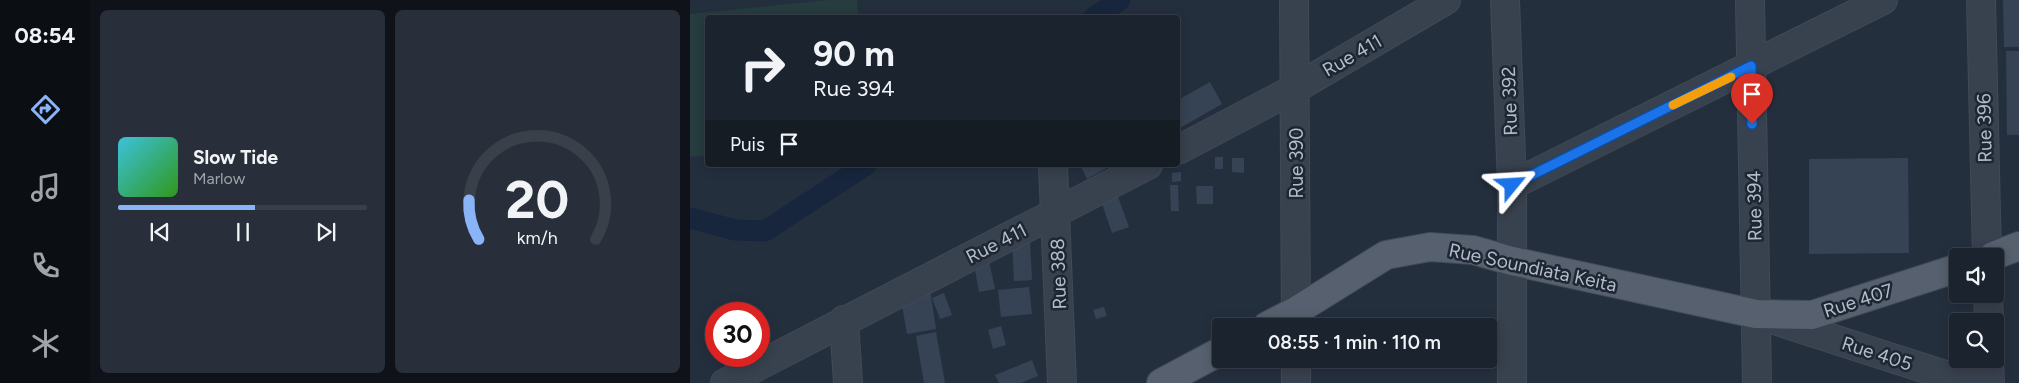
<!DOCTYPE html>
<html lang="fr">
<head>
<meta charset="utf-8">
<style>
  :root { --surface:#1b232e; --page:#282f3a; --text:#f1f3f6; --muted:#a0a4aa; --line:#39404a; --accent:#8ab4f8 }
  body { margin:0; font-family:Figtree,sans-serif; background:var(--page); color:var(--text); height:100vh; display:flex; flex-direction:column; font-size:19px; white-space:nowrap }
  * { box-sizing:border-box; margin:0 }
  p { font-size:16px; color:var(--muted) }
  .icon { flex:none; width:28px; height:28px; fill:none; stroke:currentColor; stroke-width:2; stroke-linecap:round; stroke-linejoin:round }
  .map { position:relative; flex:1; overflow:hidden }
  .panel { display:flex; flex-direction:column; gap:10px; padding:10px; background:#0f1319; width:600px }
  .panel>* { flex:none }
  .guide { position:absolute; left:15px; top:15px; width:475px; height:152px; border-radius:5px; box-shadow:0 2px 12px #0003,0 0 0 1px var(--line); background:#1b232e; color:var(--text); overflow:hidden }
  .controls { position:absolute; left:1259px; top:248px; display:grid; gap:10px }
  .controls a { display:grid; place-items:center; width:55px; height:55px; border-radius:5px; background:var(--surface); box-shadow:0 2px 12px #0003,0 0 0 1px var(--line); font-size:25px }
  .speed { position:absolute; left:15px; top:302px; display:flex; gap:10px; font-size:25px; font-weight:700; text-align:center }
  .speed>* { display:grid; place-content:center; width:65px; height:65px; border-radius:50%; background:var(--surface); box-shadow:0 2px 12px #0003,0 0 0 1px var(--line); line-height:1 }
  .speed .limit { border:8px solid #d22; background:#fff; color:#111 }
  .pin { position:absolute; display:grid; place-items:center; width:42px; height:42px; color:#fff; margin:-51px -21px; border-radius:50% 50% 50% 0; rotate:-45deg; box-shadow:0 0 5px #0007 }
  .pin .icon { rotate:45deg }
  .me { position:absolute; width:55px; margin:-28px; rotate:63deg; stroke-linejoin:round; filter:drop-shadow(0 0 4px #0008) }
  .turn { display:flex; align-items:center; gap:18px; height:105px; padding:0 25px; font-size:22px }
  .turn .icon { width:65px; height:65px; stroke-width:2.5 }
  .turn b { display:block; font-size:35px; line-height:42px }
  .then { display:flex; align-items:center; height:48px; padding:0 25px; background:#0003; gap:10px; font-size:19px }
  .panel .tile { flex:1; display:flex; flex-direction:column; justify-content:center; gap:8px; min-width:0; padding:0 18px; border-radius:8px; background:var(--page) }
  .panel .dial { align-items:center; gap:0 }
  .dial svg { height:130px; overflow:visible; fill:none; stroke:var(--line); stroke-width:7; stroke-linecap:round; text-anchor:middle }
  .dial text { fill:var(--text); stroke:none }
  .song { display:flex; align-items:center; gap:15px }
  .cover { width:60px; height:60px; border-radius:8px; background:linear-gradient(135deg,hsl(190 70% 55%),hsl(110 70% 35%)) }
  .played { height:5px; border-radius:2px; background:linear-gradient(90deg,var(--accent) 55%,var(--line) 55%) }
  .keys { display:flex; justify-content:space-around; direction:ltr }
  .panel .tiles { flex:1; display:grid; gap:10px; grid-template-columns:repeat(2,1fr) }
  .trip { position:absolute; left:522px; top:318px; width:285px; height:50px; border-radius:5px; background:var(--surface); box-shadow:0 2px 12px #0003,0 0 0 1px var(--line); font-weight:600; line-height:50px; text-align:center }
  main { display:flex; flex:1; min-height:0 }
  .tab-bar { display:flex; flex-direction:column; width:90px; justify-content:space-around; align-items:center; background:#0b0e12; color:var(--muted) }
  .tab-bar .icon { width:35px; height:35px }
  .tab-bar .current { color:var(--accent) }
  .tab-bar b { font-size:22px; color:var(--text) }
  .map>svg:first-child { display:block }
  .green { fill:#263c3f }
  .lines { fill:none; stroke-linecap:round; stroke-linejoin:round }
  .canal { stroke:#17263c; stroke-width:21 }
  .building { fill:#364354 }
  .minor-casing { stroke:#414a57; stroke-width:30 }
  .major-casing { stroke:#414a57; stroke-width:30 }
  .minor { stroke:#38414e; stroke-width:28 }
  .major { stroke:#56606e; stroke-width:28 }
  .route-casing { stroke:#114b97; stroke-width:12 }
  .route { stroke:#1a73e8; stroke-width:9 }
  .slow { stroke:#f59e0b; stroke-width:9 }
  .labels { text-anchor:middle; stroke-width:5; stroke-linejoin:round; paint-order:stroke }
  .street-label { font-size:19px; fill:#b4bcc9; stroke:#1d2633 }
</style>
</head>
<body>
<main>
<nav class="tab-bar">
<b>08:54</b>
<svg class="icon current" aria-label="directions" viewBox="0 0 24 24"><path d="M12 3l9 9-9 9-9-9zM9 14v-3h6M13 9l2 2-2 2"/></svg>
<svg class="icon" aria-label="music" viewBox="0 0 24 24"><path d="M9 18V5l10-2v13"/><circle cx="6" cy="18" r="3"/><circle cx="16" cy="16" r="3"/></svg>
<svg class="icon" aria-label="phone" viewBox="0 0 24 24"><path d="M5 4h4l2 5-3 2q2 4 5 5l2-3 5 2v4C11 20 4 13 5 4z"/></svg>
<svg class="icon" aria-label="climate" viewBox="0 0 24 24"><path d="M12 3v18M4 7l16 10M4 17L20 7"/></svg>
</nav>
<section class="panel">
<div class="tiles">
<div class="tile">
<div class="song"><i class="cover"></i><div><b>Slow Tide</b><p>Marlow</p></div></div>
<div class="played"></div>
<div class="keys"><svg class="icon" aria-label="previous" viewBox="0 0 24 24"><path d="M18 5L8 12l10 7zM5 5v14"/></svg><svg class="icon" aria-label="pause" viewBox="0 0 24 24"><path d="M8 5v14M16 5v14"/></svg><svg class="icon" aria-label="next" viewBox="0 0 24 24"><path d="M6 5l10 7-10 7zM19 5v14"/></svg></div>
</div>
<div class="tile dial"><svg viewBox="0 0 100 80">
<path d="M14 69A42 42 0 1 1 86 69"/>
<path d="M14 69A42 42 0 0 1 8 45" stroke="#8ab4f8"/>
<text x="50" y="56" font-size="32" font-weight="700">20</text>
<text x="50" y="72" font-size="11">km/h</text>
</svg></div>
</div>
</section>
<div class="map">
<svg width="1329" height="383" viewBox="0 0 1329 383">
  <rect width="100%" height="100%" fill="#242f3e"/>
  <!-- green -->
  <path class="green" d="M138,0H167L168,17L18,18L17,155L0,157V14Z"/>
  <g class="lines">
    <!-- canal -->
    <g class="canal">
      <path d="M403,18L430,0"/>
      <path d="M0,218L45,230L75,231L176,165"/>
    </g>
  </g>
  <!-- building -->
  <g class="building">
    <path d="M1313,0H1329V47H1314Z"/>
    <path d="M1316,51H1329V135H1317Z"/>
    <path d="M520,82L532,104L488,129V100Z"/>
    <rect x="525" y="157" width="8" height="12"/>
    <path d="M542,158H554V173L542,172Z"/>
    <path d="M1218,158L1219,253L1119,254V159Z"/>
    <path d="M390,165H422L397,179Z"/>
    <path d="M491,172V181L482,182V173Z"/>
    <path d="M480,185H488L489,211H481Z"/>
    <path d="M424,186L439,227L422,233L408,192Z"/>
    <path d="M506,186H523V204H507Z"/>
    <path d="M340,240L342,280L324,281L322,241Z"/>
    <path d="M299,261L305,289L289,292L284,264Z"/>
    <path d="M339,287L342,314L311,317L308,290Z"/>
    <path d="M240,289L246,329L217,334L210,294Z"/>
    <path d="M254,293L262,315L250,319L242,298Z"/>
    <path d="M414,307L417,316L406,319L403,310Z"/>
    <path d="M311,326L316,345L303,349L298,330Z"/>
    <path d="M246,332L255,383H234L226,336Z"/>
    <path d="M342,360L348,376L331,383H309L305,375Z"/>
  </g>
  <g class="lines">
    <!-- minor casing -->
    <g class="minor-casing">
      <g id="minor">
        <path d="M604,0L606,326"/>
        <path d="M815,0L822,185V383"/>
        <path d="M1060,0L1067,383"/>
        <path d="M1291,0L1297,256"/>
        <path d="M488,150L606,88L756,0"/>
        <path d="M363,165L372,383"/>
        <path d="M822,185L1193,0"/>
        <path d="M1298,294L1299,321"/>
        <path d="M1075,317L1280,383"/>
        <path d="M154,320L158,383"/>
        <path d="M1299,359L1300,383"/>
        <path d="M35,383L458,165"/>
        <path d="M606,383V359"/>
      </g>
    </g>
    <!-- major casing -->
    <g class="major-casing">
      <g id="major">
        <path d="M1303,256L1329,246"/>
        <path d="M577,326L606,311L696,255L740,247L783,250L822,261L1066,314L1122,315L1268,268"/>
        <path d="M471,383L531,351"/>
      </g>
    </g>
    <!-- minor -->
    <use href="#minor" class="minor"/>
    <!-- major -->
    <use href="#major" class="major"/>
  </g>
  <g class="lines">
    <!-- route casing -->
    <g class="route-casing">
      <path id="route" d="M822,185L1061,66L1062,124"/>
    </g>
    <!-- route -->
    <use href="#route" class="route"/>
    <!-- slow -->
    <path class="slow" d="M983,105L1041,77"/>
  </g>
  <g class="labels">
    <!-- street labels -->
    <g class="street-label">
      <text transform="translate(662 55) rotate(-30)" y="7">Rue 411</text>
      <text transform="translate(819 101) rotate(-92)" y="7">Rue 392</text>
      <text transform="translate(1294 128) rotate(-91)" y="7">Rue 396</text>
      <text transform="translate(606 163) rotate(-90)" y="7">Rue 390</text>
      <text transform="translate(1064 206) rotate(-91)" y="7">Rue 394</text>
      <text transform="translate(306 243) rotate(-27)" y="7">Rue 411</text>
      <text transform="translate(843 267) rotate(12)" y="7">Rue Soundiata Keita</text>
      <text transform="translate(368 274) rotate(-92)" y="7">Rue 388</text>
      <text transform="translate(1168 300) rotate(-18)" y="7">Rue 407</text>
      <text transform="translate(1187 353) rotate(18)" y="7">Rue 405</text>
    </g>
  </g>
</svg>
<div class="controls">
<a><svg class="icon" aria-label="sound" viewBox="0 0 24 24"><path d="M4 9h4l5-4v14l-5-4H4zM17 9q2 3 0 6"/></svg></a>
<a><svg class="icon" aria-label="search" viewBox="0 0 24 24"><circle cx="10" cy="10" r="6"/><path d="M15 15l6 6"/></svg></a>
</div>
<div class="speed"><div class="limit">30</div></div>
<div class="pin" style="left:1062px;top:124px;background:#d93025"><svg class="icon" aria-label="arrive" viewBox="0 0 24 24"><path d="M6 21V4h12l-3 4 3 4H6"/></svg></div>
<svg class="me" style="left:822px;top:185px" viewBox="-20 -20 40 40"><path d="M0-17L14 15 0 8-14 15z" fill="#1a73e8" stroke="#fff" stroke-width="4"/></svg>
<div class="trip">08:55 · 1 min · 110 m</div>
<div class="guide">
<div class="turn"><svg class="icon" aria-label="right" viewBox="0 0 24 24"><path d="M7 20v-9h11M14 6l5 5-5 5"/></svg><div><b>90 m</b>Rue 394</div></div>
<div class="then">Puis<svg class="icon" aria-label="arrive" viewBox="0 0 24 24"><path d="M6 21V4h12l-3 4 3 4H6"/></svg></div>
</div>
</div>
</main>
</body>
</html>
